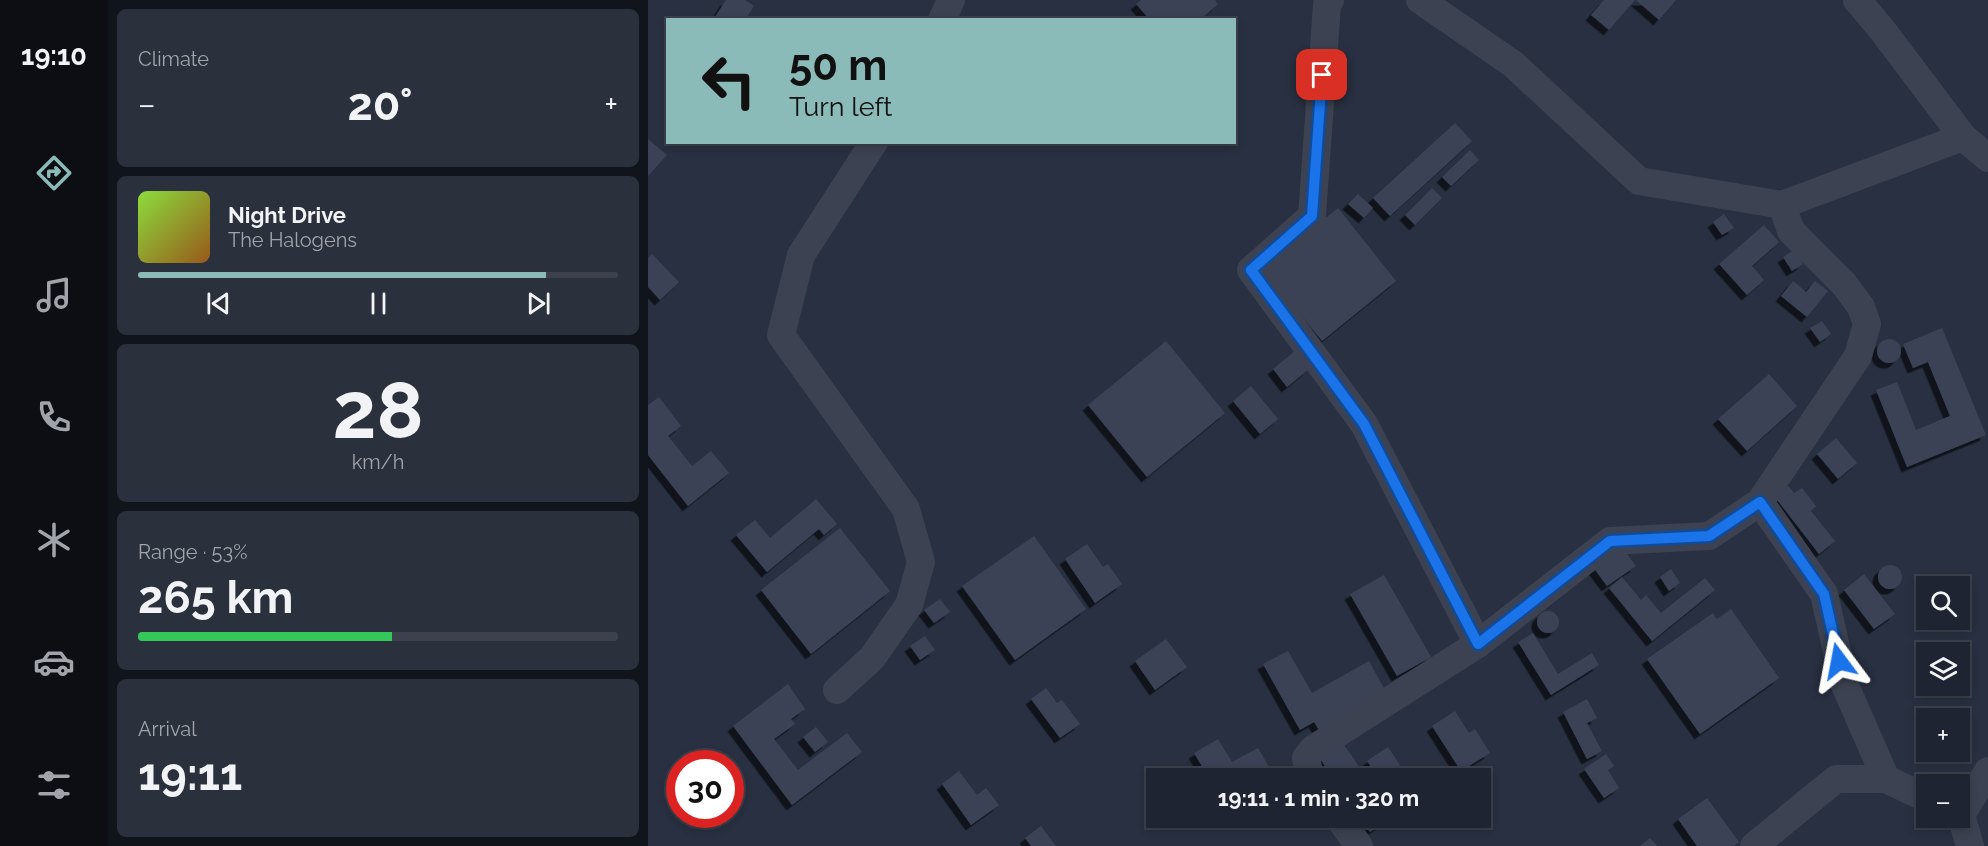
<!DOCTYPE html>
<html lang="en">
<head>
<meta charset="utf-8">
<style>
  :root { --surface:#1e2431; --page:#2b303d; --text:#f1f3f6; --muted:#a1a4ab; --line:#3c414d; --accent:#8bbbb9 }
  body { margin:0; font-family:Raleway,sans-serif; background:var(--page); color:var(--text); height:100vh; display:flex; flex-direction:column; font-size:22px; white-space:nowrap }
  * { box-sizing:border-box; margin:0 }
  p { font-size:20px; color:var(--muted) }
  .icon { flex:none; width:33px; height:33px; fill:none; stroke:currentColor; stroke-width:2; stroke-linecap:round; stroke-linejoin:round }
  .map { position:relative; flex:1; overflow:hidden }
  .details { display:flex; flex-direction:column; gap:9px; padding:9px; background:#10141b; width:540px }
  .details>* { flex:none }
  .hud { position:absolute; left:18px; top:18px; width:570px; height:126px; border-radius:0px; box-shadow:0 3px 9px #0003,0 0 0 2px var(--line); background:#8bbbb9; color:#111; overflow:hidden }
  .buttons { position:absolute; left:1268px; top:576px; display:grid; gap:12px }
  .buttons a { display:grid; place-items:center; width:54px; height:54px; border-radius:0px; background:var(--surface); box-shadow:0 3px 9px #0003,0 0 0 2px var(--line); font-size:30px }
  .speed { position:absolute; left:18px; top:750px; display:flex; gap:12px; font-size:30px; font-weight:700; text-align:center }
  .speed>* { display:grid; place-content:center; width:78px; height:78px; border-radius:50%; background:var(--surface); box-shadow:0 3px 9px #0003,0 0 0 2px var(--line); line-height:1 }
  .speed .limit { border:9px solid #d22; background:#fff; color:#111 }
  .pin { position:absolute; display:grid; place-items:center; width:51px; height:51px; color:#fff; margin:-26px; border-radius:12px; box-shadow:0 3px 9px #0006 }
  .me { position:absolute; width:66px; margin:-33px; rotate:347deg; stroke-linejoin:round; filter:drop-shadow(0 0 4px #0008) }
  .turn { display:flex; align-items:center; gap:21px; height:126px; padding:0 24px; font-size:27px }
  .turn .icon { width:78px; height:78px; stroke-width:2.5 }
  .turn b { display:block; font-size:42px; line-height:51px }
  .big { font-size:45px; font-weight:700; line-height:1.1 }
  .details .widget { flex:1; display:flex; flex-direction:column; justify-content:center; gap:9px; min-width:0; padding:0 21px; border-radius:9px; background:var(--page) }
  .details .dial { align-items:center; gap:0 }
  .dial b { font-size:78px; line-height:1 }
  .song { display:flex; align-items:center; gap:18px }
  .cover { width:72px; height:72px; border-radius:9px; background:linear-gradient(135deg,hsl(90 70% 55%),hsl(30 70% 35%)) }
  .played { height:6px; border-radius:3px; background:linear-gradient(90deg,var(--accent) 85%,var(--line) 85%) }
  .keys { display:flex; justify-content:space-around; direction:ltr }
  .heat { display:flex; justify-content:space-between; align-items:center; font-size:33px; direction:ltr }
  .charge { height:9px; border-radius:4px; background:linear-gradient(90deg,#34c759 53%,var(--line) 0) }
  .trip { position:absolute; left:498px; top:768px; width:345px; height:60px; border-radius:0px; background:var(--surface); box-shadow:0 3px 9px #0003,0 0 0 2px var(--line); font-weight:700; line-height:60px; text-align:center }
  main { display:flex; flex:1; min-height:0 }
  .dock { display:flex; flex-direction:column; width:108px; justify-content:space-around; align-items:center; background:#0c0e14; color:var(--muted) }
  .dock .icon { width:42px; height:42px }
  .dock .current { color:var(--accent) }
  .dock b { font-size:27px; color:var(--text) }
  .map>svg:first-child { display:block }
  .building { fill:#3b4356; filter:url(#shadow) }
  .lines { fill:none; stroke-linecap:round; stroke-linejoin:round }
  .minor { stroke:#3c4251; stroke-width:28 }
  .route-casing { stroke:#114b97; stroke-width:15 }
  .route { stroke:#1a73e8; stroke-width:10 }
</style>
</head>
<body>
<main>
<nav class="dock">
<b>19:10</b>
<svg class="icon current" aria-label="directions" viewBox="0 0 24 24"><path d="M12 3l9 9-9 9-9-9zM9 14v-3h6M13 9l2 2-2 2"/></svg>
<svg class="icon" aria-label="music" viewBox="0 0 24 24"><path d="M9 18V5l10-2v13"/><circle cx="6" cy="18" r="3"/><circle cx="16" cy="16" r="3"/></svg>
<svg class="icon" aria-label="phone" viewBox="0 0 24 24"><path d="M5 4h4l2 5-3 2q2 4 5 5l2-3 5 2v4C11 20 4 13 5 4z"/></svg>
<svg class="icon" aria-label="climate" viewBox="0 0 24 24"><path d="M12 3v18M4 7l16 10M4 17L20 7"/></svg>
<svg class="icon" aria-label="car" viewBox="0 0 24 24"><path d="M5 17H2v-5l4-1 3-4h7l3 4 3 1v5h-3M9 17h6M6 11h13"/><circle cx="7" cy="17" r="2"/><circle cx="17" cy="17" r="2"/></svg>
<svg class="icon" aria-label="filters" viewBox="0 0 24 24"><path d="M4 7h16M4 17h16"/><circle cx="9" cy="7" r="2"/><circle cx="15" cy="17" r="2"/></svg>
</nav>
<section class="details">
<div class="widget"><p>Climate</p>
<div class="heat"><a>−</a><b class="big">20°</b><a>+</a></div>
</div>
<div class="widget">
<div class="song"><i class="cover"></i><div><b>Night Drive</b><p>The Halogens</p></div></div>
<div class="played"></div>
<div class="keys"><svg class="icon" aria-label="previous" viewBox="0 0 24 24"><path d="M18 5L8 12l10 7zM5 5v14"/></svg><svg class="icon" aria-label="pause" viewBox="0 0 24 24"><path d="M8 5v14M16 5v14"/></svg><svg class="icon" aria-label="next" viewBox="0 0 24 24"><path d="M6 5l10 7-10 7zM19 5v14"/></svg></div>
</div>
<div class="widget dial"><b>28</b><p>km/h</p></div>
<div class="widget"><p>Range · 53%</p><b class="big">265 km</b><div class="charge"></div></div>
<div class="widget"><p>Arrival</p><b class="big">19:11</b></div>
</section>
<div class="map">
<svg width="1340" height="846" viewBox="0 0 1340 846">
  <defs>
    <filter id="shadow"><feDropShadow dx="-5.5" dy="5.5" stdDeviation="0" flood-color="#0009"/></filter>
  </defs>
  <rect width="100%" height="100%" fill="#283041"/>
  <!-- building -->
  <g class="building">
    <path d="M78,0H97L106,6L97,20H65Z"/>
    <path d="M493,0H567L570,4L552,20H502L488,4Z"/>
    <path d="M956,0H987L961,30L943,15Z"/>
    <path d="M988,0H1028L1011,20Z"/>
    <path d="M807,123L824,141L742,216L725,198Z"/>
    <path d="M0,139L19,155L0,176Z"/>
    <path d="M822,150L831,160L803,186L794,177Z"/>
    <path d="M784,188L794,198L767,225L757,215Z"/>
    <path d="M710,194L725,208L716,218L700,204Z"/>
    <path d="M690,208L748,281L674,341L615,268Z"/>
    <path d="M1076,214L1086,228L1074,235L1065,222Z"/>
    <path d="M1116,225L1131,242L1104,266L1116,280L1099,295L1071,264Z"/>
    <path d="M1146,250L1155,264L1144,271L1135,257Z"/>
    <path d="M4,254L31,282L12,300L0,287V258Z"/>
    <path d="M1145,281L1158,292L1167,281L1180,291L1159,317L1133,296Z"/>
    <path d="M1174,321L1183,334L1172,342L1162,328Z"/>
    <path d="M1294,328L1338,435L1259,467L1228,390L1249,382L1268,430L1302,416L1280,362L1265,368L1255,344Z"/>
    <circle cx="1241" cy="351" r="12"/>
    <path d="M518,341L577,413L499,477L440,405Z"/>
    <path d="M647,351L661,369L639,387L625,369Z"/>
    <path d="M1121,374L1149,406L1099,451L1070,419Z"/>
    <path d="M603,386L630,419L612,434L585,401Z"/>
    <path d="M11,397L33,426L20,436L44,466L63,451L81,473L40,506L0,455V405Z"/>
    <path d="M1188,438L1209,463L1190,479L1169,454Z"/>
    <path d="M1137,482L1146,493L1154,488L1168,506L1163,511L1187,541L1171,554L1123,492Z"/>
    <path d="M168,499L189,524L176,535L171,529L119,572L88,535L107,520L122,538Z"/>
    <path d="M192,528L242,591L163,654L113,590Z"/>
    <path d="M386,536L438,609L367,660L314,586Z"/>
    <path d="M439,544L455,567L460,564L474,584L447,603L417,559Z"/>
    <path d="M973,546L988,566L959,586L945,567Z"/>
    <circle cx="1242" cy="577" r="12"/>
    <path d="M1023,569L1032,583L1021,591L1012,577Z"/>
    <path d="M1216,574L1247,614L1226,629L1196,590Z"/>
    <path d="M736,575L783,657L749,676L702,594Z"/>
    <path d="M974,577L993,600L998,595L1013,613L1057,578L1067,590L1004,641L961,588Z"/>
    <path d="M292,599L302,612L286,623L276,610Z"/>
    <path d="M1083,609L1131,678L1052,734L999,659L1065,613L1069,619Z"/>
    <circle cx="900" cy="622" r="11"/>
    <path d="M885,633L910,674L944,653L951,665L903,695L870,642Z"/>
    <path d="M277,636L287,650L272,660L262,646Z"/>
    <path d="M518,639L539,667L507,690L487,661Z"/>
    <path d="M640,651L664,693L721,661L738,692L671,730L666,722L652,730L615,664Z"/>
    <path d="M140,684L157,709L143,719L147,724L126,739L150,770L199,733L214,752L144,805L85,726Z"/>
    <path d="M398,688L409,703L414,700L432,724L412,738L383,699Z"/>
    <path d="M939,699L949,718L939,723L954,751L939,759L915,712Z"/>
    <path d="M807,711L821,733L827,729L842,753L813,771L784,726Z"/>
    <path d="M168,727L180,742L167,752L155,737Z"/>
    <path d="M570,739L584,762L610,748L621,767L602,778H561L546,753Z"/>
    <path d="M694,742L719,778H685L671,757Z"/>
    <path d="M740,747L752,765L731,778L719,761Z"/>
    <path d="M958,754L966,766L960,770L971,788L956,798L936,769Z"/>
    <path d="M311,771L329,795L338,788L351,805L323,825L294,784Z"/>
    <path d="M1059,798L1091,842L1086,846H1049L1030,819Z"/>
    <path d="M712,818H742L722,832Z"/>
    <path d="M393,826L408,846H383L377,838Z"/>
    <path d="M1002,838L1009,846H992Z"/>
  </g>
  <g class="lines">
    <!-- minor -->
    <g class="minor">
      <path d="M682,0L679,5L664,216L603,270L716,424L830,644"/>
      <path d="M772,0L865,64L991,181L1134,205L1315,137L1340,158"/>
      <path d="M1209,0L1235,31L1315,137"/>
      <path d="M294,20L303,0"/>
      <path d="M1112,502L1176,594L1196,683L1238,779L1278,798"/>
      <path d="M189,690L224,658L261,605L273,562L258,509L133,335L153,255L226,142"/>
      <path d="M665,778L661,772L658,758L665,749L830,644L962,541L1061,536L1112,502L1210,356L1219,324L1213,307L1196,284L1143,231L1134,205"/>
      <path d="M691,818L711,846"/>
      <path d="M1106,846L1188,779H1238"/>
      <path d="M1322,846L1313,815L1340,771"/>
    </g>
  </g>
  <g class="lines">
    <!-- route casing -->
    <g class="route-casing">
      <path id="route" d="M674,75L664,216L603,270L716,424L830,644L962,541L1061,536L1112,502L1176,594L1191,661"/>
    </g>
    <!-- route -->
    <use href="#route" class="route"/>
  </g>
</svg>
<div class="buttons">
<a><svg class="icon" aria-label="search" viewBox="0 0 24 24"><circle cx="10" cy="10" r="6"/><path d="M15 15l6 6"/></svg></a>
<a><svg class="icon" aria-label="layers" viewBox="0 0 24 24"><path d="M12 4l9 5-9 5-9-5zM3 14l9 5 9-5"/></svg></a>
<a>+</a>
<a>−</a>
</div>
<div class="speed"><div class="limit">30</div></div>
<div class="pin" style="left:674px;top:75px;background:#d93025"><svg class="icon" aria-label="arrive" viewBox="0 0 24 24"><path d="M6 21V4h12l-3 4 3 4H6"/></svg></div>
<svg class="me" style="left:1191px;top:661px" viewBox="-20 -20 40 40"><path d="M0-17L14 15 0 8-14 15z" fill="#1a73e8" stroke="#fff" stroke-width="4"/></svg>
<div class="trip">19:11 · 1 min · 320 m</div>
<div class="hud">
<div class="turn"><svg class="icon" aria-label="left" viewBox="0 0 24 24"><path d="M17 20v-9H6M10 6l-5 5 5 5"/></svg><div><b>50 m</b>Turn left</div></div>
</div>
</div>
</main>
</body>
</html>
